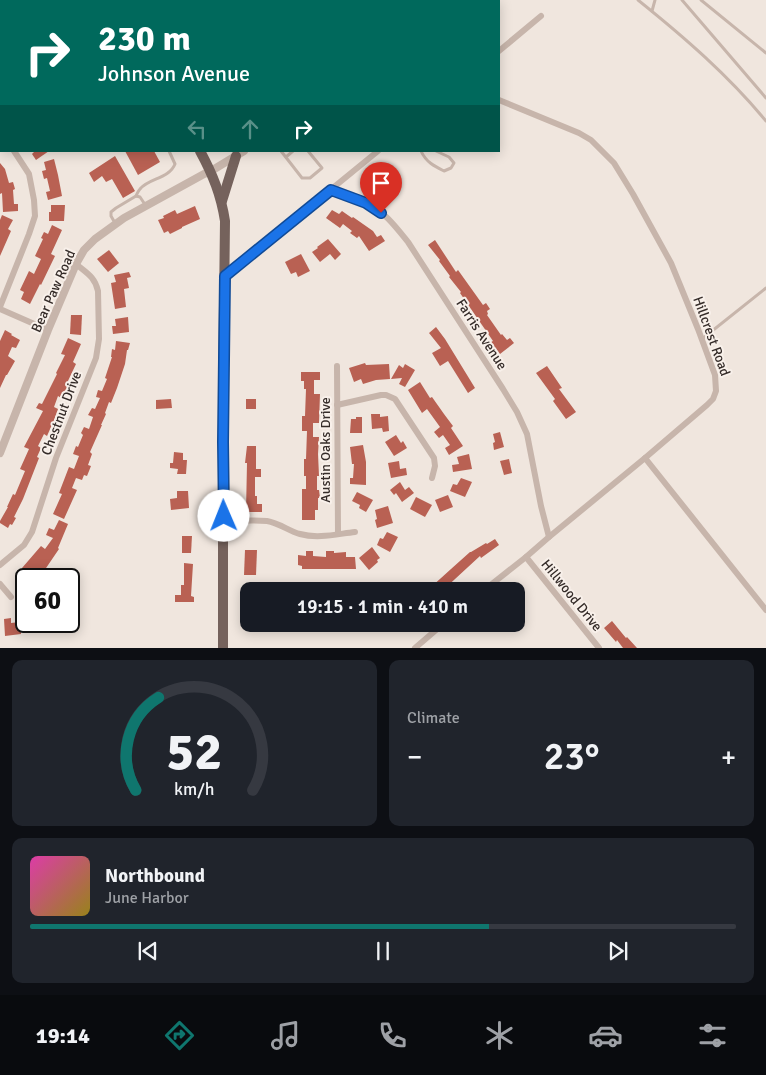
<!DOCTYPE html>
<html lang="en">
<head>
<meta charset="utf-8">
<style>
  :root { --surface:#171b24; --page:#20242c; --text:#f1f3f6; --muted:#9ea1a6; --line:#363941; --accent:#0f766e }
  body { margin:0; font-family:Signika,sans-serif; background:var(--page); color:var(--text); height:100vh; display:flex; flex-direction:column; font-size:19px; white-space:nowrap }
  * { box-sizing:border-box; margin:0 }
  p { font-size:16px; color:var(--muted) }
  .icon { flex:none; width:28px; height:28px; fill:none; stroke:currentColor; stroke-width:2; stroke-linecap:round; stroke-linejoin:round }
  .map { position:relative; height:648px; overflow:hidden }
  .drawer { display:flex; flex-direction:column; gap:12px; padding:12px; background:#0d0f14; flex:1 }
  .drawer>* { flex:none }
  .guide { position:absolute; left:0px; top:0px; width:500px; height:152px; box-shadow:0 2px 12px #0003; background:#00695c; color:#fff; overflow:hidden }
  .speed { position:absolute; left:15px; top:568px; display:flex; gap:10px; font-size:25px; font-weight:700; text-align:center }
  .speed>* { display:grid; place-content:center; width:65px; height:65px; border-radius:50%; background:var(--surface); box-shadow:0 2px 12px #0003; line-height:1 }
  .speed .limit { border:2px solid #111; border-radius:8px; background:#fff; color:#111 }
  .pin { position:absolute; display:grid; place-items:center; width:42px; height:42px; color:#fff; margin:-51px -21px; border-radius:50% 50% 50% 0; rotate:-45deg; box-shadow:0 0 5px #0007 }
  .pin .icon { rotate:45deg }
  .me { position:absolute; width:55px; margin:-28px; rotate:359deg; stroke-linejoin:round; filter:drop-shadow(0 0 4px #0008) }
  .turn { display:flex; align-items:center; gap:18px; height:105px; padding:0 15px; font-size:22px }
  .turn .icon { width:65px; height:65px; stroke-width:2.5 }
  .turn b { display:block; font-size:35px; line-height:42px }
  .lanes { display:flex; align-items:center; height:48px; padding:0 15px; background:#0003; justify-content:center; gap:25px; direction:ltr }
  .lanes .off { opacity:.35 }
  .big { font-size:38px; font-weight:600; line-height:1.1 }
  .drawer .widget { flex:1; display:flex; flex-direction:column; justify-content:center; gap:8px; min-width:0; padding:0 18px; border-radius:10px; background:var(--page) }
  .drawer .dial { align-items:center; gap:0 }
  .dial svg { height:130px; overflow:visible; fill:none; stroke:var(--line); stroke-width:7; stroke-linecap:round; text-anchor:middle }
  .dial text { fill:var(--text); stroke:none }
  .song { display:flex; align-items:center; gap:15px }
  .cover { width:60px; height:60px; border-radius:8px; background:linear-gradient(135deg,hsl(320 70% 55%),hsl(50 70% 35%)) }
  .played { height:5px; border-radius:2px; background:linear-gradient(90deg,var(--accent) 65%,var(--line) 65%) }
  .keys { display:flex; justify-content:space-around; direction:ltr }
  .heat { display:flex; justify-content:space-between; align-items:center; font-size:28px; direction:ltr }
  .drawer .tiles { flex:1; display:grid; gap:12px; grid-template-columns:1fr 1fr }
  .widget:last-child { grid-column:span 2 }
  .trip { position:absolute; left:240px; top:582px; width:285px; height:50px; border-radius:10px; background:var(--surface); box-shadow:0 2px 12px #0003; font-weight:600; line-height:50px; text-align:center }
  .tabs { display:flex; height:80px; justify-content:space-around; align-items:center; background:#090b0e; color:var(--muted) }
  .tabs .icon { width:35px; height:35px }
  .tabs .current { color:var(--accent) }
  .tabs b { font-size:22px; color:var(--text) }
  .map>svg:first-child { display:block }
  .green { fill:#b6bd9f }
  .building { fill:#b96153 }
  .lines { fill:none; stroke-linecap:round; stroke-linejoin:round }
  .service { stroke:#c7b5ab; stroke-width:3 }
  .minor { stroke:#c7b5ab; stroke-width:6 }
  .tertiary { stroke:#c7b5ab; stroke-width:8 }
  .primary { stroke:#75625c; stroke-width:10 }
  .route-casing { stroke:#114b97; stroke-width:12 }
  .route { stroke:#1a73e8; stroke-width:9 }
  .labels { text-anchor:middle; stroke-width:4; stroke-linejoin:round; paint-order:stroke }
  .street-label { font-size:14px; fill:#352c29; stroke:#f8f0ea }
</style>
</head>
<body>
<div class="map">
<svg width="766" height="648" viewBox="0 0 766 648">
  <rect width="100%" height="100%" fill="#f0e6de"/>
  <!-- green -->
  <path class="green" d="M170,0H334L333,1H169Z"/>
  <!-- building -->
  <g class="building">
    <path d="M35,151H49L36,160L32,154Z"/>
    <path d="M125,151H154L160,162L138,175Z"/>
    <path d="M115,156L135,191L123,198L112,179L106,182L102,176L94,182L89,173Z"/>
    <path d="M54,159L58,175L62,196L48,200L46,192L50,191L47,178L44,179L42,171L46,170L44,162Z"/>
    <path d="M0,163L5,169L9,183L13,182L15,189L13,190L14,204H18V211L3,212L2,193L0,194Z"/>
    <path d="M380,174L386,182L371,193L365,186Z"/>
    <path d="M51,205H65L64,221H49V212H51Z"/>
    <path d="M195,206L200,219L182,227V228L170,234L168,231L164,233L158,220L164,218L163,216L175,210L177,214Z"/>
    <path d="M332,210L339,214L342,211L352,218L353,217L373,231L377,237L381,235L385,241L369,251L359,236L357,238L350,233L352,231L343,224L340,228L326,218Z"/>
    <path d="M2,215L13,220L8,229L11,231L0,256V220Z"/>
    <path d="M52,225L62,230L51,254L55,256L41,285L40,284L30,304L21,299L24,292L20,290L29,271L34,274L41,259L35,256L43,239L41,238L44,232L48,234Z"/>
    <path d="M328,239L341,254L335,260L330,254L320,262L312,252L318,248L317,247Z"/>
    <path d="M435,240L456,272L458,270L483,305L486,303L490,309L487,311L488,314L487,315L501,335L502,334L507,340L510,338L514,343L500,354L491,342L493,341L460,293L461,292L449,277L450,276L439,261L440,260L428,245Z"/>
    <path d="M109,250L119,263L108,272L97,259Z"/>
    <path d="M301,254L310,271L298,277L296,272L291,274L285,262Z"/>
    <path d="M129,272L131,277L127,278L129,288L124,289L126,307L115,309L111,283L116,282L114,275Z"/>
    <path d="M71,315H82L81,335L70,334Z"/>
    <path d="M128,317L129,332L113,334L112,326H116L115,319Z"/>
    <path d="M436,327L445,339L475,388L468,393L448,361L440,366L432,353L441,348L429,333Z"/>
    <path d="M5,330L12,334L11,335L20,340L16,348L12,347L8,356L15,361L7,375H6L0,388V341Z"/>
    <path d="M68,338L81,344L73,362L76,364L67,383L69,384L61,398L58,396L54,407L58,409L54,420L47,436L44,434L38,446L41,448L37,457L39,458L23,499L14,517L16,518L12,525L10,524L8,528L0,523V521L8,507H7L13,494L15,495L25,471L20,469L29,449L24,447L43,411L36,408L39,403L42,404L57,374L56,373L65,355L61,354Z"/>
    <path d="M116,341L130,343L128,350H127L125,364L117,388L111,403L109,402L105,413L106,414L101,425H102L90,452L92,454L88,465L91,466L87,476L84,475L82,480L76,478L72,488L77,490L64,519L53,514L62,494L59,493L69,467L74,469L79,456L73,454L76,446L78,447L83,435L81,433L84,427L89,429L93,417L88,415L92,408L95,409L100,398L96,397L98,390L102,391L107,379L105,378L112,357H111L112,349L115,350Z"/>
    <path d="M365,363L366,365L389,364L390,379L376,380L363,384L361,379L354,382L349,368Z"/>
    <path d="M405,364L415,370L405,387L399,384L402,378L391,379L399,365L403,368Z"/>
    <path d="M547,366L562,388L559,389L576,412L566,419L553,401L555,399L536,373Z"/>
    <path d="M301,372H320V380H314V394H320L319,423H313V437H319L318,454L319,476H317V490H319L320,498H318V510H315V520H302V489H306V476H304V459H306L307,431H302V416H305L306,389H304V381H301Z"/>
    <path d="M420,382L430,398L432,397L444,414L453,426L451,428L463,446L449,455L445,448L450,445L443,435L439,438L434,432L440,427L427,409L422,413L408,390Z"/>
    <path d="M171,399L172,408L156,409V400Z"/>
    <rect x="246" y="399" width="10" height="10"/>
    <path d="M371,414H380V417L388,416L389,431L383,432L382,428L372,429Z"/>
    <path d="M356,417H362V433H350L351,419H356Z"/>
    <path d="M500,432L504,447L494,450L493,443L495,442L493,434Z"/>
    <path d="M396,435L401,443L403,441L407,448L394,456L385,442Z"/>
    <path d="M363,445L366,462V485L350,484V478H353L354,464H352L350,447Z"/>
    <path d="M247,446H256V469H261V477H255V496H257V504H262V512H246L247,463H245Z"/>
    <path d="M174,452L183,453V460H187L186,474H177L178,469L170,468V463H173Z"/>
    <path d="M469,454L472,469L453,472L452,465L459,464L457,457Z"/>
    <path d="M509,459L512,473L504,475L500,461Z"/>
    <path d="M399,461L400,469L406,468L407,475L391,478L388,463Z"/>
    <path d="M461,478L472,482L465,497L450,491L453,484L457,485Z"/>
    <path d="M400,482L405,490L409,487L414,493L402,502L396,493L394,495L390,490Z"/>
    <path d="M177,491H188L189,508L171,510L170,499L177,498Z"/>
    <path d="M357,492L373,500L366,512L359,508L360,505L352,501Z"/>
    <path d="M448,495L453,507L440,512L435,500Z"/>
    <path d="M416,497L432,505L425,517L410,509Z"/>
    <path d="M388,506L393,523L377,528L375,520L377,519L375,510Z"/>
    <path d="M59,520L68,524L58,548L59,549L44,571L43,570L33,579L22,568L41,546L45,549L53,538L46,535L49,528L54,530Z"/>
    <path d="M387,532L398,537L390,552L377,545L380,538L383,539Z"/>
    <path d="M182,536H192L191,553H182Z"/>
    <path d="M495,539L499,545L481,558L480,556L442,591H433L430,588L451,569L470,552H471L486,543L487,544Z"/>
    <path d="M372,547L380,558L377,560L378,562L369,570L359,558Z"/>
    <path d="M245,550H257L256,575H244Z"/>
    <path d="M306,551H313V556L326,557V551H334V553L346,552V557H355L356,569H302V566L298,565V555L306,556Z"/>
    <path d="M184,563L193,564L191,596L194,597V602H175V595H181V585H184Z"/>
    <path d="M11,618V623L20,622L21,634L5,636L4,619Z"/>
    <path d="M612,621L626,638L627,637L637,648H623L617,640L616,642L604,628Z"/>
  </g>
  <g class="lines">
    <!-- service -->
    <g class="service">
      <path d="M638,0C684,37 728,75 766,121"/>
      <path d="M682,0L766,98"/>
      <path d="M701,0L766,53"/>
      <path d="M369,1L370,0"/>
      <path d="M652,11L655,0"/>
      <path d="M281,151L302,178H310L322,168L308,151"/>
      <path d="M421,151C426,162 434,166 444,171L451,168L454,163L449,157L436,151"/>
      <path d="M286,157L293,151"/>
      <path d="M136,196C137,194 138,191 140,189C149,178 169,179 175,164L169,151"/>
      <path d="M115,223L111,216V212L116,208L136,196L140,197L146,206"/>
      <path d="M702,339L766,288"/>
    </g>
    <!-- minor -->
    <g class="minor">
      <path d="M499,51L541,16"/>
      <path d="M331,190C342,194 354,197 365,202C383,210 396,227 408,242L503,389L517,412L527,434L541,506L549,537"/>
      <path d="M225,276L378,151"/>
      <path d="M0,307L29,234L35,216L34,200L29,174L14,151"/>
      <path d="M0,309L48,330"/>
      <path d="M337,366L338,533"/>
      <path d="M337,405L381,395H386L395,399L434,458L435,466L432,478"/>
      <path d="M645,458L766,610"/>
      <path d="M224,521C238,521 253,520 267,521C279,523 289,531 300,534C318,539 337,534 355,532"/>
      <path d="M526,557L599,648"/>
      <path d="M0,565L24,545L32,532L56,458L96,358L99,339L98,291C95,277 87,273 76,264"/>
      <path d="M0,584L11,597"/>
      <path d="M483,591L526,557L549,537L645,458L707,405L713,399L716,391L715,375L698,329L671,263L633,194L614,163L591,140L579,133L499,100"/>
      <path d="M415,648L443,624"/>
    </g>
    <!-- tertiary -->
    <g class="tertiary">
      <path d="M431,1L432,0"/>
      <path d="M0,453L48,330L76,264L84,250L95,239L124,218L204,174L211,171L244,151"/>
    </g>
    <!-- primary -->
    <g class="primary">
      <path d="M142,0V1"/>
      <path d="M200,151C213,175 221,195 225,221L223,393V648"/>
      <path d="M222,201L236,156"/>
    </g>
  </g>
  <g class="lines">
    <!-- route casing -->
    <g class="route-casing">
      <path id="route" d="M224,516L223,442L225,276L331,190L366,203L381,213"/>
    </g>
    <!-- route -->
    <use href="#route" class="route"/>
  </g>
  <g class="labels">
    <!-- street labels -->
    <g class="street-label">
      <text transform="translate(53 291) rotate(-66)" y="5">Bear Paw Road</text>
      <text transform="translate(482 334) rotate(57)" y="5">Farris Avenue</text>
      <text transform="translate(712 336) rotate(70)" y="5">Hillcrest Road</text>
      <text transform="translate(61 413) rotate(-69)" y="5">Chestnut Drive</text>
      <text transform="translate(325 450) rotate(-90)" y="5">Austin Oaks Drive</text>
      <text transform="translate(572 595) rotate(51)" y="5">Hillwood Drive</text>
    </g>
  </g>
</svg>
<div class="speed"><div class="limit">60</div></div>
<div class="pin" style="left:381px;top:213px;background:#d93025"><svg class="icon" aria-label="arrive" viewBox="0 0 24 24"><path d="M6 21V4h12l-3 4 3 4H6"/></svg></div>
<svg class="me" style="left:224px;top:516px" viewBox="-20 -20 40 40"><circle r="19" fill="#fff"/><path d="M0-13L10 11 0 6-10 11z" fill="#1a73e8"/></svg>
<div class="trip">19:15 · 1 min · 410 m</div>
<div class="guide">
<div class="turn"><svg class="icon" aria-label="right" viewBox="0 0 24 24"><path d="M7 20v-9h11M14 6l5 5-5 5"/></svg><div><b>230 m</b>Johnson Avenue</div></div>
<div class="lanes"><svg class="icon off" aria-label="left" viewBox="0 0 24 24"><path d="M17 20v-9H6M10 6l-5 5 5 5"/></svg><svg class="icon off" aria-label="ahead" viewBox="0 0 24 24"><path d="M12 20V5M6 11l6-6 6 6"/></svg><svg class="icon" aria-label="right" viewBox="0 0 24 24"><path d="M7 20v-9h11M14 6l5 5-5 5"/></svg></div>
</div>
</div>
<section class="drawer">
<div class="tiles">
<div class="widget dial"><svg viewBox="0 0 100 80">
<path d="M14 69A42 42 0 1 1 86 69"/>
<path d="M14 69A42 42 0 0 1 28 12" stroke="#0f766e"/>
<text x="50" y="56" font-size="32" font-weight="700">52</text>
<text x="50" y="72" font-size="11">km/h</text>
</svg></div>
<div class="widget"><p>Climate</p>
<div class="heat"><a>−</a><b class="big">23°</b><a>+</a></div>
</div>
<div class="widget">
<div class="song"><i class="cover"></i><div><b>Northbound</b><p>June Harbor</p></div></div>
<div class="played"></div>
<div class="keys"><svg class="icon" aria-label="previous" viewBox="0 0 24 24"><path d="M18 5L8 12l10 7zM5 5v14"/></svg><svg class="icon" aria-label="pause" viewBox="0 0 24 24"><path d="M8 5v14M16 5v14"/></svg><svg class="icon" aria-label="next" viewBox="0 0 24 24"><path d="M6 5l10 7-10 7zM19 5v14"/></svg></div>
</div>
</div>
</section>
<nav class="tabs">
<b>19:14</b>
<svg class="icon current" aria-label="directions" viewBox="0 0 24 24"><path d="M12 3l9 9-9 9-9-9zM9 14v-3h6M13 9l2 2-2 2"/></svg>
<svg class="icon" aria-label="music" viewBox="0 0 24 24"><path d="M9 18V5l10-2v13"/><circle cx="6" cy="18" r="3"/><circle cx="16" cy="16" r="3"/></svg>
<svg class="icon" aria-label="phone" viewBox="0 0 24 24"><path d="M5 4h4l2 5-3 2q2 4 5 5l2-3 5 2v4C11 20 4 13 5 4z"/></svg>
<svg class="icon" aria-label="climate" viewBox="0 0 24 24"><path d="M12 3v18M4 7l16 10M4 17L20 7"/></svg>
<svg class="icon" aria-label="car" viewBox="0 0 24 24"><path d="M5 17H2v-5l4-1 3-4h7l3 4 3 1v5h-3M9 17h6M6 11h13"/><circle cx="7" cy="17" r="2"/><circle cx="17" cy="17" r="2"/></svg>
<svg class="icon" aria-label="filters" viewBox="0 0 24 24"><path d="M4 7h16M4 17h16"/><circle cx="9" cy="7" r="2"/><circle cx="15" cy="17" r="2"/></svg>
</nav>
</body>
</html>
